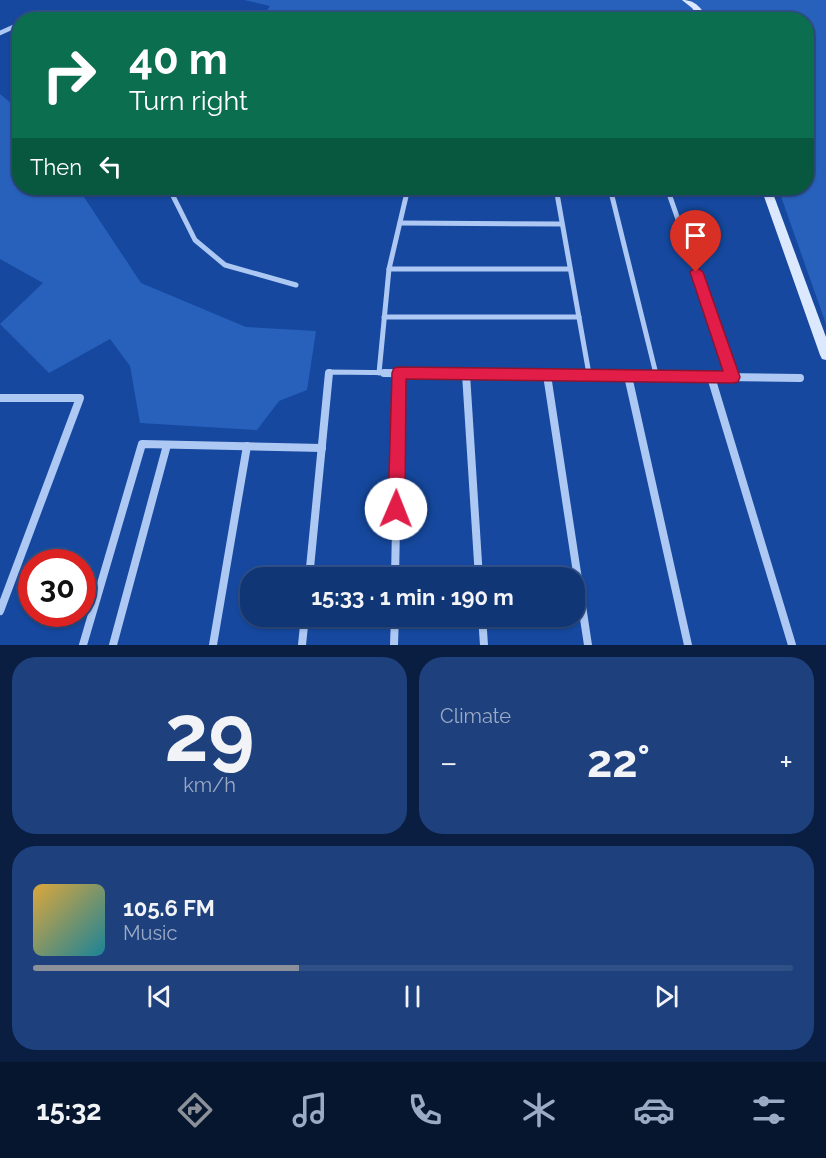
<!DOCTYPE html>
<html lang="en">
<head>
<meta charset="utf-8">
<style>
  :root { --surface:#103676; --page:#1e417e; --text:#f1f3f6; --muted:#9cabc5; --line:#305088; --accent:#8c9099 }
  body { margin:0; font-family:Raleway,sans-serif; background:var(--page); color:var(--text); height:100vh; display:flex; flex-direction:column; font-size:22px; white-space:nowrap }
  * { box-sizing:border-box; margin:0 }
  p { font-size:20px; color:var(--muted) }
  .icon { flex:none; width:33px; height:33px; fill:none; stroke:currentColor; stroke-width:2; stroke-linecap:round; stroke-linejoin:round }
  .map { position:relative; height:645px; overflow:hidden }
  .details { display:flex; flex-direction:column; gap:12px; padding:12px; background:#091e41; flex:1 }
  .details>* { flex:none }
  .guide { position:absolute; left:12px; top:12px; width:802px; height:183px; border-radius:24px; box-shadow:0 2px 4px #0004,0 0 0 2px var(--line); background:#0b6e4f; color:#fff; overflow:hidden }
  .speed { position:absolute; left:18px; top:549px; display:flex; gap:12px; font-size:30px; font-weight:700; text-align:center }
  .speed>* { display:grid; place-content:center; width:78px; height:78px; border-radius:50%; background:var(--surface); box-shadow:0 2px 4px #0004,0 0 0 2px var(--line); line-height:1 }
  .speed .limit { border:9px solid #d22; background:#fff; color:#111 }
  .pin { position:absolute; display:grid; place-items:center; width:51px; height:51px; color:#fff; margin:-62px -26px; border-radius:50% 50% 50% 0; rotate:-45deg; box-shadow:0 0 6px #0007 }
  .pin .icon { rotate:45deg }
  .me { position:absolute; width:66px; margin:-33px; rotate:1deg; stroke-linejoin:round; filter:drop-shadow(0 0 4px #0008) }
  .turn { display:flex; align-items:center; gap:21px; height:126px; padding:0 18px; font-size:27px }
  .turn .icon { width:78px; height:78px; stroke-width:2.5 }
  .turn b { display:block; font-size:42px; line-height:51px }
  .then { display:flex; align-items:center; height:57px; padding:0 18px; background:#0003; gap:12px; font-size:22px }
  .big { font-size:45px; font-weight:700; line-height:1.1 }
  .details .tile { flex:1; display:flex; flex-direction:column; justify-content:center; gap:9px; min-width:0; padding:0 21px; border-radius:24px; background:var(--page) }
  .details .dial { align-items:center; gap:0 }
  .dial b { font-size:78px; line-height:1 }
  .song { display:flex; align-items:center; gap:18px }
  .cover { width:72px; height:72px; border-radius:9px; background:linear-gradient(135deg,hsl(40 70% 55%),hsl(190 70% 35%)) }
  .played { height:6px; border-radius:3px; background:linear-gradient(90deg,var(--accent) 35%,var(--line) 35%) }
  .keys { display:flex; justify-content:space-around; direction:ltr }
  .heat { display:flex; justify-content:space-between; align-items:center; font-size:33px; direction:ltr }
  .details .tiles { flex:1; display:grid; gap:12px; grid-template-columns:1fr 1fr }
  .tile:last-child { grid-column:span 2 }
  .trip { position:absolute; left:240px; top:567px; width:345px; height:60px; border-radius:24px; background:var(--surface); box-shadow:0 2px 4px #0004,0 0 0 2px var(--line); font-weight:700; line-height:60px; text-align:center }
  .menu { display:flex; height:96px; justify-content:space-around; align-items:center; background:#06162f; color:var(--muted) }
  .menu .icon { width:42px; height:42px }
  .menu .active { color:var(--accent) }
  .menu b { font-size:27px; color:var(--text) }
  .map>svg:first-child { display:block }
  .green { fill:#2861bc }
  .lines { fill:none; stroke-linecap:round; stroke-linejoin:round }
  .street-far2 { stroke:#adc8f3; stroke-width:4.5 }
  .street-far1 { stroke:#adc8f3; stroke-width:5 }
  .street { stroke:#adc8f3; stroke-width:8 }
  .secondary { fill:#dce8fd; fill-rule:evenodd }
  .route { fill:#e11d48; stroke:#92132f; stroke-width:1.5 }
</style>
</head>
<body>
<div class="map">
<svg width="826" height="645" viewBox="0 0 826 645">
  <rect width="100%" height="100%" fill="#15489e"/>
  <!-- green -->
  <g class="green">
    <path d="M244,0H826V324L778,188H807V20H260L270,6Z"/>
    <path d="M0,94L19,110L20,188H78L141,283L246,327L316,331L307,390L279,401L257,430L140,423L130,366L110,339L49,373L0,324L43,283L0,259Z"/>
  </g>
  <g class="lines">
    <!-- street-far2 -->
    <g class="street-far2">
      <path d="M52,20H96"/>
      <path d="M539,20L569,15L631,20"/>
      <path d="M0,33L20,24"/>
    </g>
    <!-- street-far1 -->
    <g class="street-far1">
      <path d="M169,188L195,240L225,265L296,285"/>
      <path d="M556,188L589,374"/>
      <path d="M610,188L656,374"/>
      <path d="M667,188L732,374"/>
      <path d="M400,223L562,224"/>
      <path d="M389,269H570"/>
      <path d="M384,317H579"/>
      <path d="M379,373L389,269L408,188"/>
      <path d="M329,374V372L502,374"/>
    </g>
    <!-- street -->
    <g class="street">
      <path d="M384,373L800,378"/>
      <path d="M589,373V375"/>
      <path d="M655,373L656,376"/>
      <path d="M731,373L733,377"/>
      <path d="M466,374L479,578"/>
      <path d="M547,375L588,645"/>
      <path d="M628,376L688,645"/>
      <path d="M711,377L792,645"/>
      <path d="M0,398H80L0,611"/>
      <path d="M309,578L329,373"/>
      <path d="M395,578L399,373"/>
      <path d="M482,616L484,645"/>
      <path d="M83,645L142,444L322,448"/>
      <path d="M113,645L167,445"/>
      <path d="M213,645L247,446"/>
      <path d="M302,645L305,616"/>
      <path d="M394,645L395,616"/>
    </g>
    <!-- secondary -->
    <g class="secondary">
      <path d="M682,0C697,0 701,9 709,20H701L692,8Z"/>
      <path d="M761,188H771L826,337V360L822,359L820,355Z"/>
    </g>
  </g>
  <!-- route -->
  <path class="route" d="M696,267L703,272L740,377L738,382L733,383L406,379L405,509L402,515L396,517L391,515L388,509L392,373L394,368L399,367L723,371L690,272Z"/>
</svg>
<div class="speed"><div class="limit">30</div></div>
<div class="pin" style="left:696px;top:272px;background:#d93025"><svg class="icon" aria-label="arrive" viewBox="0 0 24 24"><path d="M6 21V4h12l-3 4 3 4H6"/></svg></div>
<svg class="me" style="left:396px;top:509px" viewBox="-20 -20 40 40"><circle r="19" fill="#fff"/><path d="M0-13L10 11 0 6-10 11z" fill="#e11d48"/></svg>
<div class="trip">15:33 · 1 min · 190 m</div>
<div class="guide">
<div class="turn"><svg class="icon" aria-label="right" viewBox="0 0 24 24"><path d="M7 20v-9h11M14 6l5 5-5 5"/></svg><div><b>40 m</b>Turn right</div></div>
<div class="then">Then<svg class="icon" aria-label="left" viewBox="0 0 24 24"><path d="M17 20v-9H6M10 6l-5 5 5 5"/></svg></div>
</div>
</div>
<section class="details">
<div class="tiles">
<div class="tile dial"><b>29</b><p>km/h</p></div>
<div class="tile"><p>Climate</p>
<div class="heat"><a>−</a><b class="big">22°</b><a>+</a></div>
</div>
<div class="tile">
<div class="song"><i class="cover"></i><div><b>105.6 FM</b><p>Music</p></div></div>
<div class="played"></div>
<div class="keys"><svg class="icon" aria-label="previous" viewBox="0 0 24 24"><path d="M18 5L8 12l10 7zM5 5v14"/></svg><svg class="icon" aria-label="pause" viewBox="0 0 24 24"><path d="M8 5v14M16 5v14"/></svg><svg class="icon" aria-label="next" viewBox="0 0 24 24"><path d="M6 5l10 7-10 7zM19 5v14"/></svg></div>
</div>
</div>
</section>
<nav class="menu">
<b>15:32</b>
<svg class="icon active" aria-label="directions" viewBox="0 0 24 24"><path d="M12 3l9 9-9 9-9-9zM9 14v-3h6M13 9l2 2-2 2"/></svg>
<svg class="icon" aria-label="music" viewBox="0 0 24 24"><path d="M9 18V5l10-2v13"/><circle cx="6" cy="18" r="3"/><circle cx="16" cy="16" r="3"/></svg>
<svg class="icon" aria-label="phone" viewBox="0 0 24 24"><path d="M5 4h4l2 5-3 2q2 4 5 5l2-3 5 2v4C11 20 4 13 5 4z"/></svg>
<svg class="icon" aria-label="climate" viewBox="0 0 24 24"><path d="M12 3v18M4 7l16 10M4 17L20 7"/></svg>
<svg class="icon" aria-label="car" viewBox="0 0 24 24"><path d="M5 17H2v-5l4-1 3-4h7l3 4 3 1v5h-3M9 17h6M6 11h13"/><circle cx="7" cy="17" r="2"/><circle cx="17" cy="17" r="2"/></svg>
<svg class="icon" aria-label="filters" viewBox="0 0 24 24"><path d="M4 7h16M4 17h16"/><circle cx="9" cy="7" r="2"/><circle cx="15" cy="17" r="2"/></svg>
</nav>
</body>
</html>
